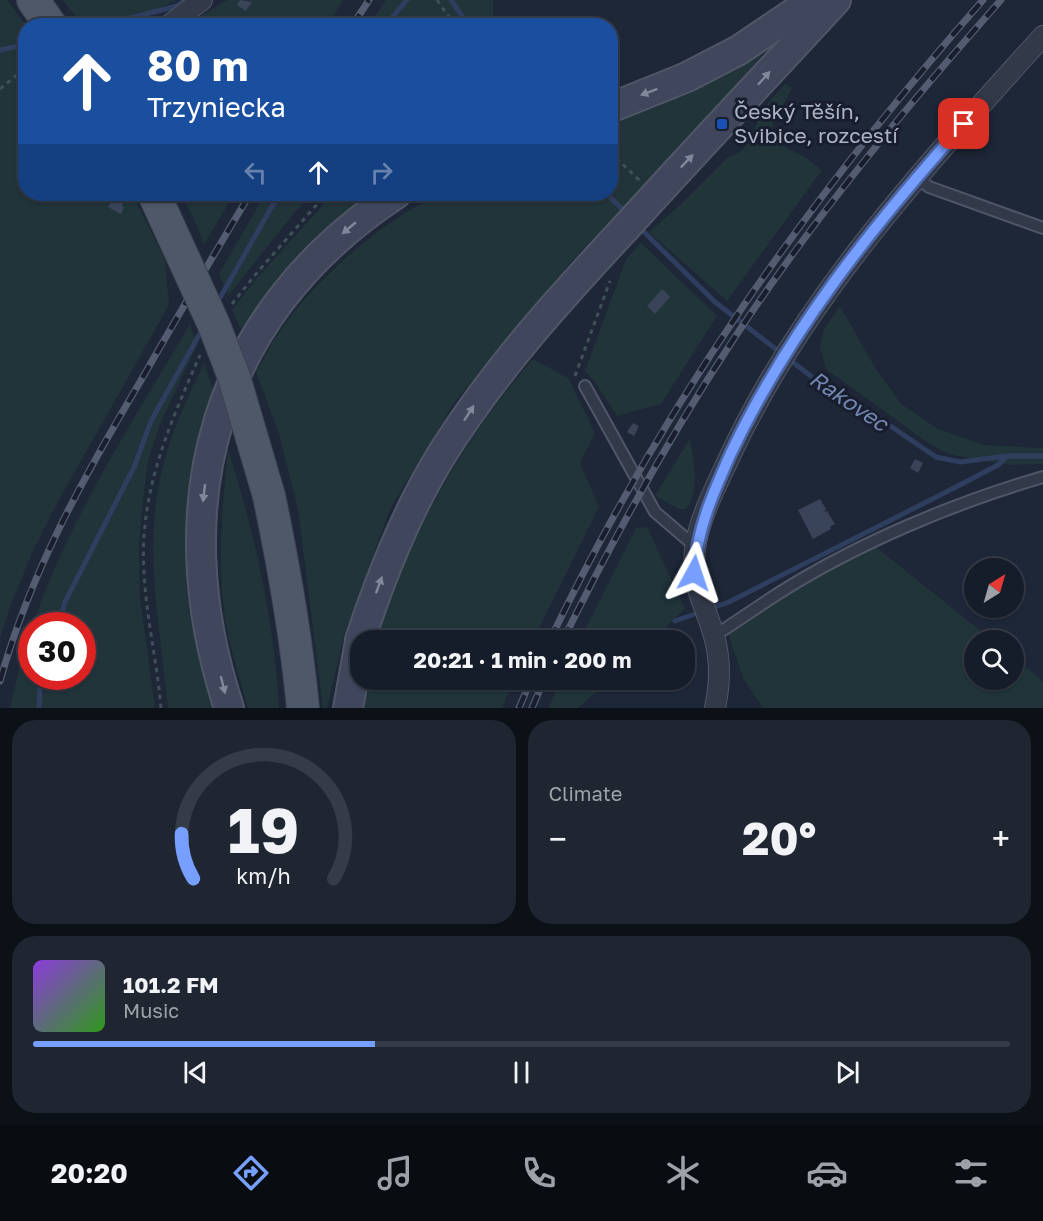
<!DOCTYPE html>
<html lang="en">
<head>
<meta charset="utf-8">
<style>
  :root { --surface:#161d2a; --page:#1f2632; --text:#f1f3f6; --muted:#9ea2a8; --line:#353b47; --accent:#779fff }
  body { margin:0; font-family:"Golos Text",sans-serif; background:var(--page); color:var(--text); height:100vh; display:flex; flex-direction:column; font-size:22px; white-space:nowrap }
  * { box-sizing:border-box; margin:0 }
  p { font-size:20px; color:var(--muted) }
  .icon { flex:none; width:33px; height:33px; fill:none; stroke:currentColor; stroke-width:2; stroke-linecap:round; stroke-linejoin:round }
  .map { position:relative; height:708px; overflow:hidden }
  .panel { display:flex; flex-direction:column; gap:12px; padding:12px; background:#0c1017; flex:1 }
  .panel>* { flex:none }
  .banner { position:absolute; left:18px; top:18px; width:600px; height:183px; border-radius:24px; box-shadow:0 2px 4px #0004,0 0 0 2px var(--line); background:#1a4fa0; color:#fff; overflow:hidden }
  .needle { width:39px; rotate:37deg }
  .tools { position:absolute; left:964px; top:558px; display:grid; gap:12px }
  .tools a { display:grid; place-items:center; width:60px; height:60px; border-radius:50%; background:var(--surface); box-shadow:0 2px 4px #0004,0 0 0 2px var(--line); font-size:30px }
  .speed { position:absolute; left:18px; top:612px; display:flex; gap:12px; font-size:30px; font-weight:700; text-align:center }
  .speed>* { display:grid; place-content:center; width:78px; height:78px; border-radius:50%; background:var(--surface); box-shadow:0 2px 4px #0004,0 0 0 2px var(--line); line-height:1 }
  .speed .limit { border:9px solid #d22; background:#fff; color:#111 }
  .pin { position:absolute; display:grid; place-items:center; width:51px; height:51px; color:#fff; margin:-26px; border-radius:12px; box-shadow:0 3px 9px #0006 }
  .me { position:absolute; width:66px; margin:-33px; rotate:5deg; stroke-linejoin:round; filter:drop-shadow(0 0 4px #0008) }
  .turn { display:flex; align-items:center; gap:21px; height:126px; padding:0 30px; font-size:27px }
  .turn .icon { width:78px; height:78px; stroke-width:2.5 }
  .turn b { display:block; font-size:42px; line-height:51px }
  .lanes { display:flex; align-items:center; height:57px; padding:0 30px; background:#0003; justify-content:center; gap:30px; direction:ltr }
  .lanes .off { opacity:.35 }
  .big { font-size:45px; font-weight:700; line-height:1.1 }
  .panel .tile { flex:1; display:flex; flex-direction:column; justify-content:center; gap:9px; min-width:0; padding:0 21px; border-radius:24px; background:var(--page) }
  .panel .dial { align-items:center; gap:0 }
  .dial svg { height:156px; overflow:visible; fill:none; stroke:var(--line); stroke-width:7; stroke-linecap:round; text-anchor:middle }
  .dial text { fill:var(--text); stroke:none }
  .song { display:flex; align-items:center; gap:18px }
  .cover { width:72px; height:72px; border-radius:9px; background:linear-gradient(135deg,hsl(270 70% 55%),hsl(110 70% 35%)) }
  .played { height:6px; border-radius:3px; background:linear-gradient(90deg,var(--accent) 35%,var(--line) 35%) }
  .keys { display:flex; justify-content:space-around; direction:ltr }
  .heat { display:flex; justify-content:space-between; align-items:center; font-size:33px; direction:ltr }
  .panel .tiles { flex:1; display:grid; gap:12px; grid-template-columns:1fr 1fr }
  .tile:last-child { grid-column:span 2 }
  .trip { position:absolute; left:350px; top:630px; width:345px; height:60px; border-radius:24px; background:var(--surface); box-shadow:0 2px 4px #0004,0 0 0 2px var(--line); font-weight:700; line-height:60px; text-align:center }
  .tabs { display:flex; height:96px; justify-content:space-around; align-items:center; background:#090c11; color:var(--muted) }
  .tabs .icon { width:42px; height:42px }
  .tabs .selected { color:var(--accent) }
  .tabs b { font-size:27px; color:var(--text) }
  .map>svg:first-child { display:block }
  .green { fill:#203439 }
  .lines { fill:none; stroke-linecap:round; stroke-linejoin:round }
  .stream { stroke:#2f3e5f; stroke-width:5 }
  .building { fill:#3a4459 }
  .service-casing { stroke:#4f5667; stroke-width:14 }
  .minor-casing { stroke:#4f5667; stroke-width:22 }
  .secondary-casing { stroke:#4f5667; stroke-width:32 }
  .primary-casing { stroke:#3b4252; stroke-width:34 }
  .path { stroke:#3e5157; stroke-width:3; stroke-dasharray:4.5 4.5; stroke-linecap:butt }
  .service { stroke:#323949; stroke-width:10 }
  .minor { stroke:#323949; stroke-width:20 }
  .secondary { stroke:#40475c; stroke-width:28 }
  .primary { stroke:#4f5869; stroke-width:32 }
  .rail-casing { stroke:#535c70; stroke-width:7 }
  .rail { stroke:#181e2d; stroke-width:4.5; stroke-dasharray:14; stroke-linecap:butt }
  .primary-bridge-casing { stroke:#3b4252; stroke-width:34; stroke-linecap:butt }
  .primary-bridge { stroke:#4f5869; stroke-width:32 }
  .oneway { fill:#81889c }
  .route-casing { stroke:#4d67a6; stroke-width:15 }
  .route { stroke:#779fff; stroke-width:10 }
  .transit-dot { fill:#1a4fb4; stroke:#181e2d; stroke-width:2 }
  .labels { text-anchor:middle; stroke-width:6; stroke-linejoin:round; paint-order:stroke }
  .poi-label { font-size:21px; fill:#acb3c6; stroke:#181e2d; text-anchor:start }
  .water-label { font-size:22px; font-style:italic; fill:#7286b1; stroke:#181e2d }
</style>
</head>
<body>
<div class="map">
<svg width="1043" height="708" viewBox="0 0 1043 708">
  <rect width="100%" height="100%" fill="#1e2738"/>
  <!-- green -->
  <g class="green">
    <path d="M0,0H7L26,25V194H132L165,260L169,305L55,507L33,551L10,607L0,638Z"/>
    <path d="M63,0H177L123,25L83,26Z"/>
    <path d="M227,0H343L328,25L185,26Z"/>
    <path d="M386,0H493V25H369Z"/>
    <path d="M764,53L662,166L572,261L454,403L390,509L344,636L327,708H323L298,509L279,434L256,372C265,357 272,342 282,328C317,278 385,217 442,194H610L611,124L718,78Z"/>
    <path d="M785,84L792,88L772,127C779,150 787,147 806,158C811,162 817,166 822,170L727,301L649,232L680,205L728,157C755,150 752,125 766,106C771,98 779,91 785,84Z"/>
    <path d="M181,194H234L204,245L195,221Z"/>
    <path d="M265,194H314L295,212L228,296L219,274Z"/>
    <path d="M333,194H366C322,239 274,278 243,334L232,310L257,278Z"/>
    <path d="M641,243L717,316L661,404L617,416L595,382L585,371L626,259Z"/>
    <path d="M840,306L874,366L901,404L938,429L984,445L1043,448V464L1011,465L948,454L927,442L826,369L820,347L824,329Z"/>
    <path d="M190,324L197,345L160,424L148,461L143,502L139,547L140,598L155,708H10L20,665L31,629L32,676H82V626L33,625C66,523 135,418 190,324Z"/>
    <path d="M533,359L568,378L595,433L580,463L599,507L533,640H377C406,540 464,437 533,359Z"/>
    <path d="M204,363L215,395L197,446L192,473L186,550L187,594L192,626L214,708H168C159,618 140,537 168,448C177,419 191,391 204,363Z"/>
    <path d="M690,438C693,459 701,491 686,509H679L655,496Z"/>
    <path d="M228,449C255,535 274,618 279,708H248C238,673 226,637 223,601C218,550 223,500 228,449Z"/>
    <path d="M647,527L685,609L651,640H580L636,528Z"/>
    <path d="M876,547L992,640H975V680H1014V658L1043,681V708H763L743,678L728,634L784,595Z"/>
    <path d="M367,680H514L502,708H360Z"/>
    <path d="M561,680H609L578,708H548Z"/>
  </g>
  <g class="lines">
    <!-- stream -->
    <g class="stream">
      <path d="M451,0L469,26"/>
      <path d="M99,26L177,6L185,0"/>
      <path d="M385,26L407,0"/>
      <path d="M0,50L26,44"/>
      <path d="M607,194L627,214"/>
      <path d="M637,225L715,302L825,387L886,423L936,457L960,462L1007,456H1043"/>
      <path d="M216,305L279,194"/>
      <path d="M675,621L729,602L954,488L998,465L1006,457"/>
      <path d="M58,626L65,602L135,465L151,421L203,328"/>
      <path d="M39,708L40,685L42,676"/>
    </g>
  </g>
  <!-- building -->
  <g class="building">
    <path d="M240,0L252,2L246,11L237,5Z"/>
    <path d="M114,197L123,203L122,206L124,207L121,214L108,207Z"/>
    <path d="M662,289L670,297L655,314L647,306Z"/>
    <path d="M633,423L639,426L634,436L627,432Z"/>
    <path d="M915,459L923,463L918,473L910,468Z"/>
    <path d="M820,499L826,509L824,512L827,511L835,524L830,527L831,529L813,539L798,510Z"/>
  </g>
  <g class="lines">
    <!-- service casing -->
    <g class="service-casing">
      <g id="service">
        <path d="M916,177L929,187L1043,228"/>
        <path d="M585,386L655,512L696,547"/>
        <path d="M714,636C736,622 757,607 779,593C858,543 954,503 1043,477"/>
      </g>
    </g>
    <!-- minor casing -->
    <g class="minor-casing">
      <g id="minor">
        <path d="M168,26L202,0"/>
        <path d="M715,708C720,683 721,661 714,636C705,603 691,587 695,549C699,518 717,484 730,456C805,295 926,166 1043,36"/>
      </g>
    </g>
    <!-- secondary casing -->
    <g class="secondary-casing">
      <g id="secondary">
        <path d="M610,108L687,77L739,50L813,0"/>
        <path d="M360,640C381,576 406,512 442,454C495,369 562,296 630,223C698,148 767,75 836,0"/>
        <path d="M229,708C162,504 214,314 396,194"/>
        <path d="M348,708L360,641"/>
      </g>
    </g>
    <!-- primary casing -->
    <g class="primary-casing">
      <g id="primary">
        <path d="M33,0L51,26"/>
        <path d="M269,496C284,567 296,636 303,708"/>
      </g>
    </g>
    <!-- path -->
    <g class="path">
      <path d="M437,0L455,26"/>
      <path d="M0,89L17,75L26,72"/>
      <path d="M610,152L640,181"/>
      <path d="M232,304L255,275L326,194"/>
      <path d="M575,376L610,281"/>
      <path d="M161,708C156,648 138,586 145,525C151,465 176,410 200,355"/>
    </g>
    <!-- service -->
    <use href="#service" class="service"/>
    <!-- minor -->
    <use href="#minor" class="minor"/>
    <!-- secondary -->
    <use href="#secondary" class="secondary"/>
    <!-- primary -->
    <use href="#primary" class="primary"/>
    <!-- rail casing -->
    <g class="rail-casing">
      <g id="rail">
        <path d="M352,26L369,0"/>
        <path d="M550,640C664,402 809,198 983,0"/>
        <path d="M563,640C615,535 672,432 737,334C816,215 907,106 1001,0"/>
        <path d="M0,681C31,571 82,480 140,382C176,319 213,256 250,194"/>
        <path d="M519,708L531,680"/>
        <path d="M532,708L544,680"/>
      </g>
    </g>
    <!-- rail -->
    <use href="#rail" class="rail"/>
    <!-- primary-bridge casing -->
    <g class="primary-bridge-casing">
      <path id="primary-bridge" d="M154,194L214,325L234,377L269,496"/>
    </g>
    <!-- primary-bridge -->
    <use href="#primary-bridge" class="primary-bridge"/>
  </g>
  <!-- one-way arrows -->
  <defs><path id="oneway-solid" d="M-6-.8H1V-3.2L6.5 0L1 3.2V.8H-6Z" transform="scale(1.5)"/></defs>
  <g class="oneway">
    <use href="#oneway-solid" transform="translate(764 78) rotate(-48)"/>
    <use href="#oneway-solid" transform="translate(649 92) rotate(159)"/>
    <use href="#oneway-solid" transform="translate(687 161) rotate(-46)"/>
    <use href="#oneway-solid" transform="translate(349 228) rotate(140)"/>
    <use href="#oneway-solid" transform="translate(469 413) rotate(-57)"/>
    <use href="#oneway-solid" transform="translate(204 493) rotate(97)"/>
    <use href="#oneway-solid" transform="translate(379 585) rotate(-70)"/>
    <use href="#oneway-solid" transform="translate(223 685) rotate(76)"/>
  </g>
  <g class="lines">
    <!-- route casing -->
    <g class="route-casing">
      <path id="route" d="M694,573C697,529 713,493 731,453C789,331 874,224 964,124"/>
    </g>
    <!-- route -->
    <use href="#route" class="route"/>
  </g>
  <!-- markers -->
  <rect class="transit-dot" x="716" y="118" width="12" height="12" rx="3"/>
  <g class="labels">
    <!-- poi labels -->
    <g class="poi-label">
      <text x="734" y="119">Český Těšín,<tspan x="734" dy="24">Svibice, rozcestí</tspan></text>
    </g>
    <!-- water labels -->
    <g class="water-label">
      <text transform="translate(849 401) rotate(34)" y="8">Rakovec</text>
    </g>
  </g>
</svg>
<div class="tools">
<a><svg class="needle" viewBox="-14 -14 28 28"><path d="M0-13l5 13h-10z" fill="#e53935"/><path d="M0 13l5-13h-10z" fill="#9ea2a8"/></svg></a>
<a><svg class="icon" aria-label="search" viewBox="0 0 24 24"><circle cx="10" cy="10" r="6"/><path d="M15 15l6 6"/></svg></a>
</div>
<div class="speed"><div class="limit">30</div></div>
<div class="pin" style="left:964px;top:124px;background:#d93025"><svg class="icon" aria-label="arrive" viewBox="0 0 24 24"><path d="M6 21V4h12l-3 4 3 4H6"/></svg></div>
<svg class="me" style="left:694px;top:573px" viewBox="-20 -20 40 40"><path d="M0-17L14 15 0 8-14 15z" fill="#779fff" stroke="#fff" stroke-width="4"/></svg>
<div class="trip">20:21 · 1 min · 200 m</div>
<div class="banner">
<div class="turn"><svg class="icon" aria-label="ahead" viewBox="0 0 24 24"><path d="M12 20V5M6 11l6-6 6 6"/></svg><div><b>80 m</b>Trzyniecka</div></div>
<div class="lanes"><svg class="icon off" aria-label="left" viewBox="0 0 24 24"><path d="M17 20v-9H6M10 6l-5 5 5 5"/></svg><svg class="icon" aria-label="ahead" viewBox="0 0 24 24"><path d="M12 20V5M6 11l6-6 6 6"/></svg><svg class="icon off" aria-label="right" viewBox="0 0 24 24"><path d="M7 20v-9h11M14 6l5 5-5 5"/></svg></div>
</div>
</div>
<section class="panel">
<div class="tiles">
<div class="tile dial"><svg viewBox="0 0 100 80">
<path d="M14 69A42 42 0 1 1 86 69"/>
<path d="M14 69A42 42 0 0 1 8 46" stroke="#779fff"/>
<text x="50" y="56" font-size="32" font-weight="700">19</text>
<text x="50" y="72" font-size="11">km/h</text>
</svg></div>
<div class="tile"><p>Climate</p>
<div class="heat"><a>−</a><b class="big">20°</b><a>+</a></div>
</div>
<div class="tile">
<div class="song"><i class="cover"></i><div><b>101.2 FM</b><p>Music</p></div></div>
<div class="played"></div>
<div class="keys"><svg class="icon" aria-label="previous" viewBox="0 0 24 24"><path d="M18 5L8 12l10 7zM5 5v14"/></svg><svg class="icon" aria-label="pause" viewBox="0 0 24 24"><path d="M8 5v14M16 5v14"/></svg><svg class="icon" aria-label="next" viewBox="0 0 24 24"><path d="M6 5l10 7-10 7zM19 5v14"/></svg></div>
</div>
</div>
</section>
<nav class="tabs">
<b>20:20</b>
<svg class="icon selected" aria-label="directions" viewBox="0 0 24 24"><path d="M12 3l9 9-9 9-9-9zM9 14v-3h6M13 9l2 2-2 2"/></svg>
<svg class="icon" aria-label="music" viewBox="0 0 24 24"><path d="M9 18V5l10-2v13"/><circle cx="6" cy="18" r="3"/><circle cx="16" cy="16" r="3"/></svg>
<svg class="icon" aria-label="phone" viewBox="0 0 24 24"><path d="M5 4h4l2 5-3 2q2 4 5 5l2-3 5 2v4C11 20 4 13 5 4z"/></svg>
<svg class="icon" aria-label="climate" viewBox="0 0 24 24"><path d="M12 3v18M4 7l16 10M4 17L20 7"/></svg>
<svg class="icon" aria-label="car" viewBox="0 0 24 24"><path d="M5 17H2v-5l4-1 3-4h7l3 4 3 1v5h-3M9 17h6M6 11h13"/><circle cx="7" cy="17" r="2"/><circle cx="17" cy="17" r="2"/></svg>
<svg class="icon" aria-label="filters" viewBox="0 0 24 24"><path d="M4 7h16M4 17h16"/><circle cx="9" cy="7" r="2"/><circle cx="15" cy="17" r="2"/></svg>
</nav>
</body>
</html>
